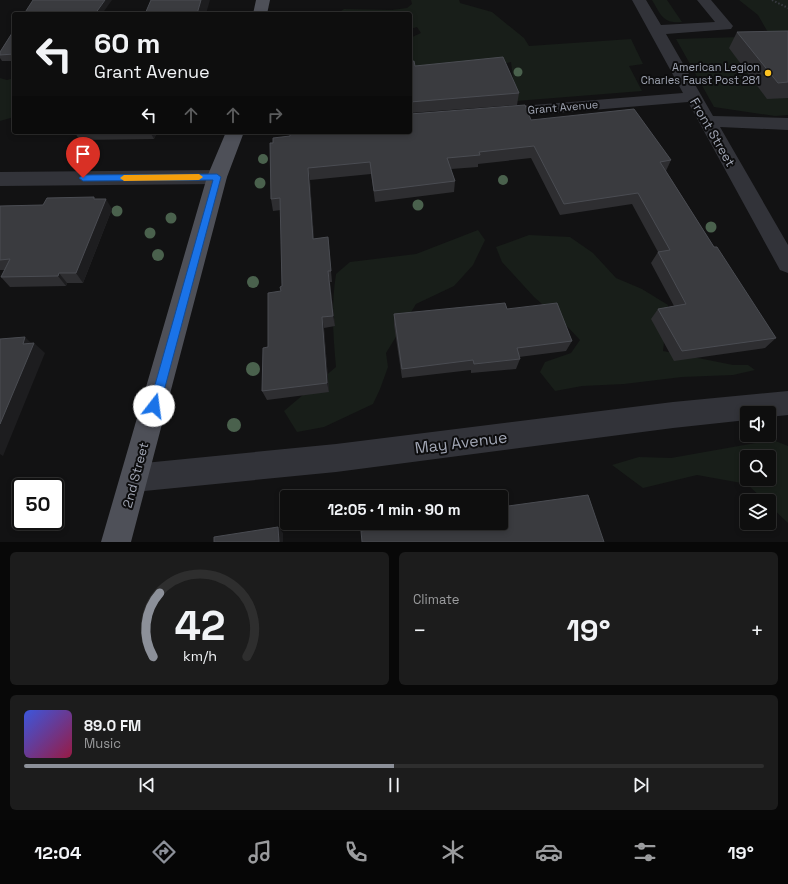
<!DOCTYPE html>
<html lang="en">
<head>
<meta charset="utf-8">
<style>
  :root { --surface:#0e0e0e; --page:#1c1c1c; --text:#f1f3f6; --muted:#9b9c9e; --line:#2e2e2e; --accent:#8c9099 }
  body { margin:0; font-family:"Space Grotesk",sans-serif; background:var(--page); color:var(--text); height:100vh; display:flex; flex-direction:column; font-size:15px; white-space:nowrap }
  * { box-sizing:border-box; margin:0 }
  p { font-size:13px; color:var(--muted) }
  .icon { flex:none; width:22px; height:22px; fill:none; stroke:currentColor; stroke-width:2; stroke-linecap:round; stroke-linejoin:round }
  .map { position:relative; height:542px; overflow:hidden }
  .panel { display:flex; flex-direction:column; gap:10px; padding:10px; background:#080808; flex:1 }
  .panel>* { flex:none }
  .guide { position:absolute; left:12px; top:12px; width:400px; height:122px; border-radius:4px; box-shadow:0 2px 6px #0003,0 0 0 1px var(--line); background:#0e0e0e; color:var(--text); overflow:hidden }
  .controls { position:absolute; left:740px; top:406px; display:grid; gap:8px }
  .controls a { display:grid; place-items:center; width:36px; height:36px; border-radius:4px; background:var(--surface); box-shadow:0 2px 6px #0003,0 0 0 1px var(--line); font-size:20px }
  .speed { position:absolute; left:12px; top:478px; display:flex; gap:8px; font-size:20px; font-weight:700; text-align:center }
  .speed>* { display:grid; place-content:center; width:52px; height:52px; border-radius:50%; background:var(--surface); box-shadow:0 2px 6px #0003,0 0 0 1px var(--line); line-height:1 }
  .speed .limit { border:2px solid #111; border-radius:6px; background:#fff; color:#111 }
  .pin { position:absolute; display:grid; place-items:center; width:34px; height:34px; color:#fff; margin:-41px -17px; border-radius:50% 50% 50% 0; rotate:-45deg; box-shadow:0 0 4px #0007 }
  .pin .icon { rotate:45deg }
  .me { position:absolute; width:44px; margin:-22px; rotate:15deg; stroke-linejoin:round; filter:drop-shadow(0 0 3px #0008) }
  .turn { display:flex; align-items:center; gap:14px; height:84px; padding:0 16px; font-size:18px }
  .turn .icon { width:52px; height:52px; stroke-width:2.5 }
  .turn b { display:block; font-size:28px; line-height:34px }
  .lanes { display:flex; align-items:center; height:38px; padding:0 16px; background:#0003; justify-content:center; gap:20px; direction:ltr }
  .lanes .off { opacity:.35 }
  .big { font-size:30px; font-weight:700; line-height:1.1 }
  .panel .card { flex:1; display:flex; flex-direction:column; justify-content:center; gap:6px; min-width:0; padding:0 14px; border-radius:6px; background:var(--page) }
  .panel .dial { align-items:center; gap:0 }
  .dial svg { height:104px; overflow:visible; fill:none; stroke:var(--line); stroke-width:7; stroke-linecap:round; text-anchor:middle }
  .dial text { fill:var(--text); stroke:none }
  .song { display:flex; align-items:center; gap:12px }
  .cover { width:48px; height:48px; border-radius:6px; background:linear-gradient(135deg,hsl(230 70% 55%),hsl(340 70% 35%)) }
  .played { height:4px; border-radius:2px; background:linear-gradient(90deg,var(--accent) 50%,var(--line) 50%) }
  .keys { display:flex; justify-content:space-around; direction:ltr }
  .heat { display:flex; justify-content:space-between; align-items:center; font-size:22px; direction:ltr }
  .panel .tiles { flex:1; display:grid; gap:10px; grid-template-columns:1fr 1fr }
  .card:last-child { grid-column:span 2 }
  .trip { position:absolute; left:280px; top:490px; width:228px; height:40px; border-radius:4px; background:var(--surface); box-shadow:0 2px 6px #0003,0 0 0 1px var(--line); font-weight:700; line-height:40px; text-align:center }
  .dock { display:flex; height:64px; justify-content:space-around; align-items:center; background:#060606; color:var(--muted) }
  .dock .icon { width:28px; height:28px }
  .dock .active { color:var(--accent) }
  .dock b { font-size:18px; color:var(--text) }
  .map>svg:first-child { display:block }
  .green { fill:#181e19; fill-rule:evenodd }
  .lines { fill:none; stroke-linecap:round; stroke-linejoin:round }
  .path { stroke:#383a40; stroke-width:2; stroke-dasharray:1.5 2; stroke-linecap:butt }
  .minor { fill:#323339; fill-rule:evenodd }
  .major { fill:#4e5058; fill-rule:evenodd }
  .tree { fill:#4a614d }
  .wall { fill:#2e2e31 }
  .shaded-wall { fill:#1d1d1f }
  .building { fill:#3a3b3f; stroke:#4a4c52 }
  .route { fill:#1a73e8; stroke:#114b97 }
  .slow { fill:#f59e0b }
  .poi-dot { fill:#fcc221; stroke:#0d0d0e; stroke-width:1.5 }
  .labels { text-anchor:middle; stroke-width:4; stroke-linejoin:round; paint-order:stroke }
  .far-poi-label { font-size:11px; fill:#a2a7b5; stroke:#0d0d0e; text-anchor:end }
  .far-street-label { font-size:11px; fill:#a2a7b5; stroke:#0d0d0e }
  .street-label { font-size:13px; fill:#a2a7b5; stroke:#0d0d0e }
  .near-street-label { font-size:16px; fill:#a2a7b5; stroke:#0d0d0e }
</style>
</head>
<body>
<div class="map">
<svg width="788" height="542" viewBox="0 0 788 542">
  <rect width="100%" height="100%" fill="#121213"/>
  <!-- green -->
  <g class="green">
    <path d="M411,0H459L460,3L492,12L524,38L529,46L631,39L643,64L629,66L642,91L516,101L511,62L471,72L410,74V38L421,33L417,27L410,29V14H337L344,9L392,10L407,8L412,4Z"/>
    <path d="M652,0H667L682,22C663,24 661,15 652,0Z"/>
    <path d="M739,0H788V115L775,116L714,107L676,39L770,36L758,15Z"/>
    <path d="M0,78L7,80L14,78V117L0,121Z"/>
    <path d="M478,230L485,240L473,265L454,286L416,304L386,353L388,367L380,389L373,404L324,427L297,432L284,411L336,367C333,334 331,307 336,274L350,262L416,254Z"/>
    <path d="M529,235L570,237L593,253L616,278L642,289L668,305L663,351L733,365H748L755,370L733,375L682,377L624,384L582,386L555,391L540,372L545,362L571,353L580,340L564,323L534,297L502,262L496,247Z"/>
    <path d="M773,440L788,446V523L769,505V501H765L747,484L697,475L643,488L612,465L639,457L671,458ZM747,457H769V479H747Z"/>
  </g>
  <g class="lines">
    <!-- path -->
    <path class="path" d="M772,0L788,8"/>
    <!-- minor -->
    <g class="minor">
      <path d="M632,0H646L661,25L715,22L697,0H711L733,26L731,29L666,34L713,116L788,118V130L720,127L788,245V273L780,270L688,102L497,118L491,117L488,113L491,109L497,108L683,93Z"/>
      <path d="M217,170L224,172L227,177L224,182L217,184L0,186V172Z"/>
      <path d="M788,391V415L769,417V413H747V420L673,428L336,472L134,492L124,488L120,478L124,468L134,464L336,444L673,402Z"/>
    </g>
    <!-- major -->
    <g class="major">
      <path d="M256,0H270L267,14H253Z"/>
      <path d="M226,132H244L227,177L131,542H101L207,177Z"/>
    </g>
  </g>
  <!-- trees -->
  <g class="tree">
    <circle cx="518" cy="72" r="4.5"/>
    <circle cx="263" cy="159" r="5"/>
    <circle cx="503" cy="180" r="5"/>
    <circle cx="260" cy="183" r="5.5"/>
    <circle cx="418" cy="205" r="5.5"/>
    <circle cx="117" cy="211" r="5.5"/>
    <circle cx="171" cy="218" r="5.5"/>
    <circle cx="711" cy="227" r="5.5"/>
    <circle cx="150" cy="233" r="5.5"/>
    <circle cx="158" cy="255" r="6"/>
    <circle cx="253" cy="282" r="6"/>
    <circle cx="253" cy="369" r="7"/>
    <circle cx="234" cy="425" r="7"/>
  </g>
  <!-- wall -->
  <g class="wall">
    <path d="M14,30V61H2L0,58V52Z"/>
    <path d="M788,31V98L767,99L729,48L737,32Z"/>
    <path d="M410,62L415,66L519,93L517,105L410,113Z"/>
    <path d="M531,120L671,160L666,171L714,247L776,338L765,348L674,361L651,319L658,309L674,306L651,263L658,252L632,204L560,215L531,158L478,164V167L451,169L455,181L454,192L375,202L371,174L310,180L314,239L328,237L329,249L332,282H330L335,326L324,328L329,392L267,400L262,391L268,347L282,286L281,210L273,211L271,199L270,143Z"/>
    <path d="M75,132H157L154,139L79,140Z"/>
    <path d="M95,199L112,209L83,283H67L66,286L10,287L1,277L5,270H0V206L43,205Z"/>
    <path d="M507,309L572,341L566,351L519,357L520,359L516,369L471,373V370L402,378L394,325V314Z"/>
  </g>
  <!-- shaded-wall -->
  <g class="shaded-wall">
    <path d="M105,0H112L102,14H95Z"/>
    <path d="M201,0H210L206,14H197Z"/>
    <path d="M150,132H157L154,139Z"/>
    <path d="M308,168L310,180L315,250L313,239Z"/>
    <path d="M106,199L112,209L83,283L76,273Z"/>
    <path d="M328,271L330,282L335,326L333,316Z"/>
    <path d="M59,273L67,283L66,286L58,276Z"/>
    <path d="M322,317L324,328L329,392L327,383Z"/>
    <path d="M25,337L33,345L34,343L45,353L3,456L0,454V424L23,344Z"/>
    <path d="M278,527L283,533V542H279Z"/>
  </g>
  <!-- building -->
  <g class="building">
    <path d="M33,0H105L95,14H24Z"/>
    <path d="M151,0H201L197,14H145Z"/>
    <path d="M14,30V54L0,55V52Z"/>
    <path d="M788,31V82L778,83L737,32Z"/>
    <path d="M503,57L519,93L410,102V62L414,61L415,66Z"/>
    <path d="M525,105L531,120L634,109L671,160L660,162L714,247H717L776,338L682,351L658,309L686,304L658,252L670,250L638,193L564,204L534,146L479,152L480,155L447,158L455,181L374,191L370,162L308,168L313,239L328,237L331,271H328L333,316L322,317L327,383L262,391L263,348L268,347V293L281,291L280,287L282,286L280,198L271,199L270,143H273V138L290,136V132H410V114Z"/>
    <path d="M94,197V199H106L76,273H59L58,276L1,277L10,259L0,260V206L43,205L47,198Z"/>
    <path d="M505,303L507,309L557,303L572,341L517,348L520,359L474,364L473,360L402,369L394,314Z"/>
    <path d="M25,337L23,344L34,343L0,424V339Z"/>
    <path d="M588,495L604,542H362L361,531L415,523H501V507Z"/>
    <path d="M278,527L279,542H214V537Z"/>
  </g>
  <!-- route -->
  <path class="route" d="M217,174L221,177L160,406L158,410L154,411L150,410L149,406L213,180L83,181L79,178L83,175Z"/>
  <!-- slow -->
  <path class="slow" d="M199,174L203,177L199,180L124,181L120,178L124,175Z"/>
  <!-- markers -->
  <circle class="poi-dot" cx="768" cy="73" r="4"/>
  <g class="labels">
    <!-- far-poi labels -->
    <g class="far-poi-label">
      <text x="760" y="71">American Legion<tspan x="760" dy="13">Charles Faust Post 281</tspan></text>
    </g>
    <!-- far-street labels -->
    <g class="far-street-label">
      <text transform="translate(563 107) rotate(-5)" y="4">Grant Avenue</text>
    </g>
    <!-- street labels -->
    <g class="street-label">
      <text transform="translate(713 132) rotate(60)" y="5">Front Street</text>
      <text transform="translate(135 475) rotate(-75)" y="5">2nd Street</text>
    </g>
    <!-- near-street labels -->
    <g class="near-street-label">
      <text transform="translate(461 442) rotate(-7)" y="6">May Avenue</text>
    </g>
  </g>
</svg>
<div class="controls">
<a><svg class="icon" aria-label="sound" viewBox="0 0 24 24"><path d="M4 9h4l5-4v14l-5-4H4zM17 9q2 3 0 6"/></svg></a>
<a><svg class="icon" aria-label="search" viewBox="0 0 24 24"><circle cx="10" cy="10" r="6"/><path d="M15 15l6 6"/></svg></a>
<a><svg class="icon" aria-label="layers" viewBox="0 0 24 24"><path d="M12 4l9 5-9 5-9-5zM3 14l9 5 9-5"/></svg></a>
</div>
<div class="speed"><div class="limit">50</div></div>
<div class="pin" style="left:83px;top:178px;background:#d93025"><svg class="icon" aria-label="arrive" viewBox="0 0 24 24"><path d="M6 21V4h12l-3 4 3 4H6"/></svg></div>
<svg class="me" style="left:154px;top:406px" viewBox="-20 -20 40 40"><circle r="19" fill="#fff"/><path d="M0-13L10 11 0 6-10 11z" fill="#1a73e8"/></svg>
<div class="trip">12:05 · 1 min · 90 m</div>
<div class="guide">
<div class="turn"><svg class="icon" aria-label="left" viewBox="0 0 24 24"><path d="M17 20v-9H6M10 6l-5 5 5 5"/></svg><div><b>60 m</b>Grant Avenue</div></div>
<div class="lanes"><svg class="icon" aria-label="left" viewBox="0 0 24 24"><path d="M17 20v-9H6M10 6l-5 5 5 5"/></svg><svg class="icon off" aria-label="ahead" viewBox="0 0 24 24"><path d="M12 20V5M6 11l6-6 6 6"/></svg><svg class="icon off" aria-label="ahead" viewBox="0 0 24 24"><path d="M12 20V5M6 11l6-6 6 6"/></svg><svg class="icon off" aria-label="right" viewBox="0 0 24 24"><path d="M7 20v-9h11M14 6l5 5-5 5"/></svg></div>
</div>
</div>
<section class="panel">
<div class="tiles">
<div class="card dial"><svg viewBox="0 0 100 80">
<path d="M14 69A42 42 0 1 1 86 69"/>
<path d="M14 69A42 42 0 0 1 19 20" stroke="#8c9099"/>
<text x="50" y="56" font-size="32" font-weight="700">42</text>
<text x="50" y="72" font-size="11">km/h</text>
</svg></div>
<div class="card"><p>Climate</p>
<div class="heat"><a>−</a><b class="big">19°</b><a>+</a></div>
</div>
<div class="card">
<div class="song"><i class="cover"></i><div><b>89.0 FM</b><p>Music</p></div></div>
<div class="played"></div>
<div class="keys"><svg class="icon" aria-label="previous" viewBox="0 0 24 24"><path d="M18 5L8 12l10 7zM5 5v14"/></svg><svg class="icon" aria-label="pause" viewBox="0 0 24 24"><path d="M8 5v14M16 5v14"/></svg><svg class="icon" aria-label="next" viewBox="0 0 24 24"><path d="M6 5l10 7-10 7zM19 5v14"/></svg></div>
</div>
</div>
</section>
<nav class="dock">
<b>12:04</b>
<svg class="icon active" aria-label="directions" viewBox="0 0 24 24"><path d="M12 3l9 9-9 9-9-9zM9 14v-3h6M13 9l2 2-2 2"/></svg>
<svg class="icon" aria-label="music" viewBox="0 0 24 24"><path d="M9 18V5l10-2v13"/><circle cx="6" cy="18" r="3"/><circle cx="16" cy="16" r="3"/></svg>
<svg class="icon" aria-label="phone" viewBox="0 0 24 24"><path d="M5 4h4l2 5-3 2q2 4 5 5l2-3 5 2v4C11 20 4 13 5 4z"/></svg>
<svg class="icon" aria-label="climate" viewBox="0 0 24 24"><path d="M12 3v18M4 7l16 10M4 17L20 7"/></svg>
<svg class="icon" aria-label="car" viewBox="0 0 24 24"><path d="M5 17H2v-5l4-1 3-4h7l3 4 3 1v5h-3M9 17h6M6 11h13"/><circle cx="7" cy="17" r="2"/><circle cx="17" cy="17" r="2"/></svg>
<svg class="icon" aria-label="filters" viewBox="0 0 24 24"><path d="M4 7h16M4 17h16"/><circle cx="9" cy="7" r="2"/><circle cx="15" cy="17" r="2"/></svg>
<b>19°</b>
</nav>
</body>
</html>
